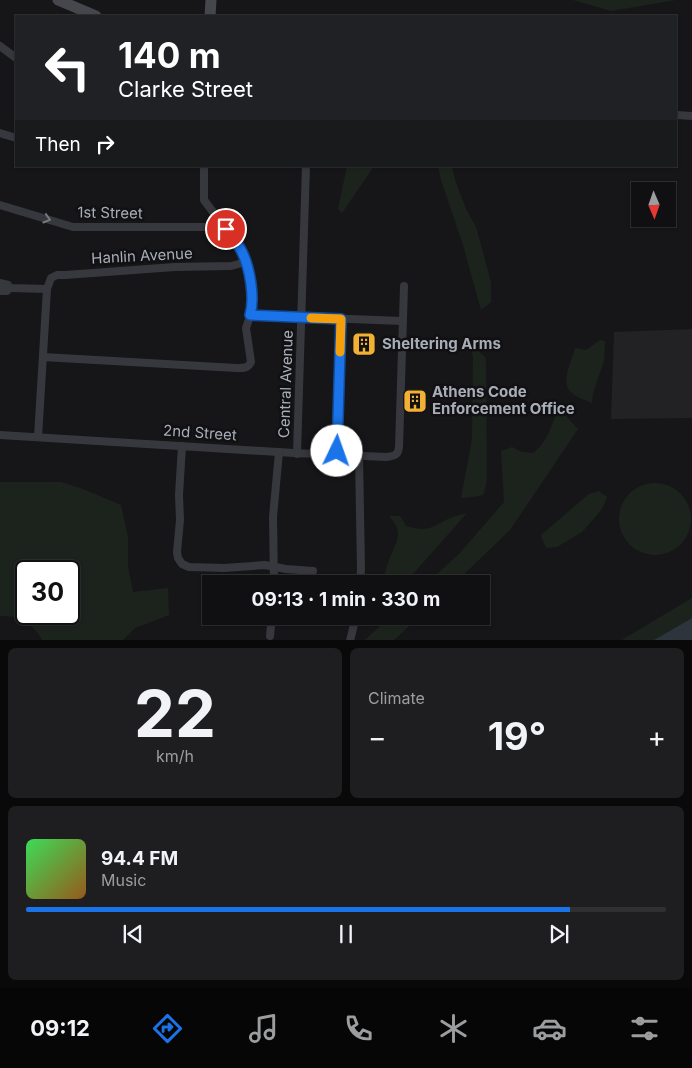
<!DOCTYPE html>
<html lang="en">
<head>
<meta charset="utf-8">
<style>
  :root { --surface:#101012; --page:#1e1e20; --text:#f1f3f6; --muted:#9c9d9f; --line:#303032; --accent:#1a73e8 }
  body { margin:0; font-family:Inter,sans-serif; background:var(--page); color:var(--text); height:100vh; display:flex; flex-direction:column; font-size:19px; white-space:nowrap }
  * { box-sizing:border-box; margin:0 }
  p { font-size:16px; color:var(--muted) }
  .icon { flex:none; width:28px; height:28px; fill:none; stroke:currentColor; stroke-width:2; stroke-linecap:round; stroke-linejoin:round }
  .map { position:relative; height:640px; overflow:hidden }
  .details { display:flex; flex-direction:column; gap:8px; padding:8px; background:#09090a; flex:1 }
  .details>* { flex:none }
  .banner { position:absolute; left:15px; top:15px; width:662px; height:152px; border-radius:0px; box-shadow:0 1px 4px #0004,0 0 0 1px var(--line); background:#202124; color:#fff; overflow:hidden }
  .needle { width:32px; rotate:178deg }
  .controls { position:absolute; left:631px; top:182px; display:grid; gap:10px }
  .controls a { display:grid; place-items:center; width:45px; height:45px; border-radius:0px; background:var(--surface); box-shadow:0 1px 4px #0004,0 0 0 1px var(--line); font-size:25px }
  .speed { position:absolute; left:15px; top:560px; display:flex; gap:10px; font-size:25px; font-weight:700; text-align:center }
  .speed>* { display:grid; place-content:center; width:65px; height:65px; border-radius:50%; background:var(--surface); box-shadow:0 1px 4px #0004,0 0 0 1px var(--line); line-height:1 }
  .speed .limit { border:2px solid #111; border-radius:8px; background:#fff; color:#111 }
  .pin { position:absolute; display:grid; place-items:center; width:42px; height:42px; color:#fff; margin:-21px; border:2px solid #fff; border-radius:50%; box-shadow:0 1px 5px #0007 }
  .me { position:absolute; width:55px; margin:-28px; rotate:3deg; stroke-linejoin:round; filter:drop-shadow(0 0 4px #0008) }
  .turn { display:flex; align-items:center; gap:18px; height:105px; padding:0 20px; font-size:22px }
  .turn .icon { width:65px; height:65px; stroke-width:2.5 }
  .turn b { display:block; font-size:35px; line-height:42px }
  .then { display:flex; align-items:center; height:48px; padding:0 20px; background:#0003; gap:10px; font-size:19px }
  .big { font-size:38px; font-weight:700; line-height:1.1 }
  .details .card { flex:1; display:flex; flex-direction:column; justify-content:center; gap:8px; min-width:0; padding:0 18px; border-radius:8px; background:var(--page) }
  .details .dial { align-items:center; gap:0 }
  .dial b { font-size:65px; line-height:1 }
  .song { display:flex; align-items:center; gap:15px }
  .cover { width:60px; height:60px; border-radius:8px; background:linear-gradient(135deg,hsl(130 70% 55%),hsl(30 70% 35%)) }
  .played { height:5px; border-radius:2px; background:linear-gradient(90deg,var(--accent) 85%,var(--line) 85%) }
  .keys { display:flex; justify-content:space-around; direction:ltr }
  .heat { display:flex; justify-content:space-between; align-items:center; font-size:28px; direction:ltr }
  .details .tiles { flex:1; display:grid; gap:8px; grid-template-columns:1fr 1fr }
  .card:last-child { grid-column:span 2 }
  .trip { position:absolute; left:202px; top:575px; width:288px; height:50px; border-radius:0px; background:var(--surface); box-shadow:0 1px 4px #0004,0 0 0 1px var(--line); font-weight:700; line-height:50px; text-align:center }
  .menu { display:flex; height:80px; justify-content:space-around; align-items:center; background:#060607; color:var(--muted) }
  .menu .icon { width:35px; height:35px }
  .menu .selected { color:var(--accent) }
  .menu b { font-size:22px; color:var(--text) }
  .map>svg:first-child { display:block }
  .built { fill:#222225 }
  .green { fill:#1c231d; fill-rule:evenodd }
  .water { fill:#2c353c }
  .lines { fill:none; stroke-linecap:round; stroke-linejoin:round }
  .street { stroke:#37383d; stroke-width:8 }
  .secondary { stroke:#45474d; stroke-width:11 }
  .oneway { stroke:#757881 }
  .route-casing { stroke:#114b97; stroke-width:12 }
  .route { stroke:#1a73e8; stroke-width:9 }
  .slow { stroke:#f59e0b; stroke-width:9 }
  .labels { text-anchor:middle; stroke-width:5; stroke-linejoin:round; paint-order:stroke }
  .street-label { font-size:15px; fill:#a8adb8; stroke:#111113 }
  .poi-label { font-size:15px; font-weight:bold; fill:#a8adb8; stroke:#111113; text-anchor:start }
</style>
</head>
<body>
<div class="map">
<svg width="692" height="641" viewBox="0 0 692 641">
  <rect width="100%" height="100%" fill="#161618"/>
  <!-- built -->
  <path class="built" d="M692,329V418L611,419L614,332Z"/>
  <!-- green -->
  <g class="green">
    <path d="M573,0H676L611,11Z"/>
    <path d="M347,166H374L342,213L338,209Z"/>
    <path d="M438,166H452L455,180L466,209L476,227L491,282V302L481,310L463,245L441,180Z"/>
    <path d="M600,340L605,341L604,361L593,393L592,403C585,400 575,397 570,391C561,381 572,360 575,348L586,350Z"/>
    <path d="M471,345L486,358L487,474L486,485L483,495L472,497L461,498L472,439L473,358Z"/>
    <path d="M560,409L578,429L510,530L454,584H426L459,554L504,502L501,451L512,447L522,452L533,453C538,449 543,444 546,438C552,429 553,418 560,409Z"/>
    <path d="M0,482H61L83,489L121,505L128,537V567L133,592L168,588L169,615L135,628L122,641L42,640L38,633L22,617L0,616ZM26,571H69V614H26Z"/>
    <circle cx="655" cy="519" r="36"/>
    <path d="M599,491L607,497L603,507L597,515L582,532L557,547L546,548L541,535L589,494Z"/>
    <path d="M467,513L404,584H382C384,576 386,568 389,560C396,542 405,533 389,516H400L406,526C424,531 428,530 444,521C451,517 459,515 467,513Z"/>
    <path d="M692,598V618L654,640L620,641Z"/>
    <path d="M391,616H420L394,640H365Z"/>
  </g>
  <!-- water -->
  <path class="water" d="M692,618V640H654Z"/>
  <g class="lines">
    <!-- street -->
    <g class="street">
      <path d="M0,46L16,58"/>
      <path d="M676,115L692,116"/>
      <path d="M0,133L16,138"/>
      <path d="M0,205L73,227H216L223,225"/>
      <path d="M0,283L8,285L10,288L47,289"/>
      <path d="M0,291H7L10,288"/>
      <path d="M250,315L402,321"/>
      <path d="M43,357L236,368C242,368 248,369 251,362L246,328L252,310L251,284L249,274L246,262L241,249L204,200V166"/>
      <path d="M0,435L294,453L386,457C394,456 398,456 399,447L404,286"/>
      <path d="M38,437L47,289L51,278L57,275H65L175,267L231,266L246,262"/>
      <path d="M182,446L179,495L180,520L177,552L178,558L182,564L189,567L224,568L265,565L286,569L313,571"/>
      <path d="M297,454L306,166"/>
      <path d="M337,455L341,319"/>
      <path d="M359,456L361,569L360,584"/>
      <path d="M274,584L273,517L279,452"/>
      <path d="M270,636L272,616"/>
      <path d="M350,641L356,616"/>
    </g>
    <!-- secondary -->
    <g class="secondary">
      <path d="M58,0L96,16"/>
      <path d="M210,16L211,0"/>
    </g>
  </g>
  <!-- one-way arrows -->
  <defs><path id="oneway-chevron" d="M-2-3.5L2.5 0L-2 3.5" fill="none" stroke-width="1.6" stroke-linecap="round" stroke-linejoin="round" transform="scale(1.25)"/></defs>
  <use class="oneway" href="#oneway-chevron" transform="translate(47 219) rotate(17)"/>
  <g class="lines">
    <!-- route casing -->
    <g class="route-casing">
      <path id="route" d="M226,229C232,236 238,244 242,252C250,268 255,298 250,315L341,319L337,451"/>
    </g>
    <!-- route -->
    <use href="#route" class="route"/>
    <!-- slow -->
    <path class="slow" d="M311,318L341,319L340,352"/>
  </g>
  <!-- icons -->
  <defs>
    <g id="building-square" transform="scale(1.25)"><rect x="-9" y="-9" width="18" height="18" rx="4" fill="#f2b134" stroke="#111113"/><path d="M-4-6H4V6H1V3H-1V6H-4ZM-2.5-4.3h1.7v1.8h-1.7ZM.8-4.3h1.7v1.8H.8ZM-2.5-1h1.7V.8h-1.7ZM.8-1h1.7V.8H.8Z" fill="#111"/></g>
  </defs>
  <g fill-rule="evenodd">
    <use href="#building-square" x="364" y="344"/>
    <use href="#building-square" x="415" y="401"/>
  </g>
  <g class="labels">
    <!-- street labels -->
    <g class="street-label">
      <text transform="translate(110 213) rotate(1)" y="5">1st Street</text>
      <text transform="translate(142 256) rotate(-3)" y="5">Hanlin Avenue</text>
      <text transform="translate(286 384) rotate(-88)" y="5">Central Avenue</text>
      <text transform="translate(200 433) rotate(4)" y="5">2nd Street</text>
    </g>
    <!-- poi labels -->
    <g class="poi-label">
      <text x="382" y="349">Sheltering Arms</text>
      <text x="432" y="397">Athens Code<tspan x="432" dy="17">Enforcement Office</tspan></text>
    </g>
  </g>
</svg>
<div class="controls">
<a><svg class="needle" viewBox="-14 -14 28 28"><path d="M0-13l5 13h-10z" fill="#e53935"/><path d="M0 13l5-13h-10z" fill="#9c9d9f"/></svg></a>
</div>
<div class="speed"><div class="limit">30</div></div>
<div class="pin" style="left:226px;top:229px;background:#d93025"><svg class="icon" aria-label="arrive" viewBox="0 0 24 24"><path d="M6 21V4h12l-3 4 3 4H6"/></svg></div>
<svg class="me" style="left:337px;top:451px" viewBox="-20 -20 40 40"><circle r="19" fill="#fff"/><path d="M0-13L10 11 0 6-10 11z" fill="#1a73e8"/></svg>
<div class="trip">09:13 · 1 min · 330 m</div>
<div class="banner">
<div class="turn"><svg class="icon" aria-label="left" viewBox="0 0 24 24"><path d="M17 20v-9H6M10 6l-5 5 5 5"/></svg><div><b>140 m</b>Clarke Street</div></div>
<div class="then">Then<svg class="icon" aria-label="right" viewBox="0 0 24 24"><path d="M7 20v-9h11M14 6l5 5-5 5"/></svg></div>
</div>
</div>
<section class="details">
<div class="tiles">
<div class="card dial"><b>22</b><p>km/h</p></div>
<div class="card"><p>Climate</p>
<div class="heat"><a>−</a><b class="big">19°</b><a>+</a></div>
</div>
<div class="card">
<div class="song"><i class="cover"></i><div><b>94.4 FM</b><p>Music</p></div></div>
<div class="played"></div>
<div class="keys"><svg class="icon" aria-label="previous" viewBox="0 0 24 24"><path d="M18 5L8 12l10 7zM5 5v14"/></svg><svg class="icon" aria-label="pause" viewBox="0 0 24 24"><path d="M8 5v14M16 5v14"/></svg><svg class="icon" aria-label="next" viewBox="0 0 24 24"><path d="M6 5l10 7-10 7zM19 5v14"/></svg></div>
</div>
</div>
</section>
<nav class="menu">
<b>09:12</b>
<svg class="icon selected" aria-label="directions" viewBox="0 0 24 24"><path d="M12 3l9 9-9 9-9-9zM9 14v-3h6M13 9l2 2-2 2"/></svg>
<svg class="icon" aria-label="music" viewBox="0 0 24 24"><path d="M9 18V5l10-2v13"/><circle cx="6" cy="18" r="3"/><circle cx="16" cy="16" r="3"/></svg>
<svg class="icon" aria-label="phone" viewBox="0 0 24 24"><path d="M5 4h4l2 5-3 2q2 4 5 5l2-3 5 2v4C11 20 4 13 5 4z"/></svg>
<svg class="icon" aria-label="climate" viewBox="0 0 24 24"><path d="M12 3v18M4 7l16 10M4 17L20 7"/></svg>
<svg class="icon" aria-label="car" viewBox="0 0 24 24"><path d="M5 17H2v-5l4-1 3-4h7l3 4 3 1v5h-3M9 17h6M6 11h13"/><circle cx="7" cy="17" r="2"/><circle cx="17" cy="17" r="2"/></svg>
<svg class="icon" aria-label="filters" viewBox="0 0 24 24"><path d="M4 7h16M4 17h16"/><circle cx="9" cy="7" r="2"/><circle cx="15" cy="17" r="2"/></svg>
</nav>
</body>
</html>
